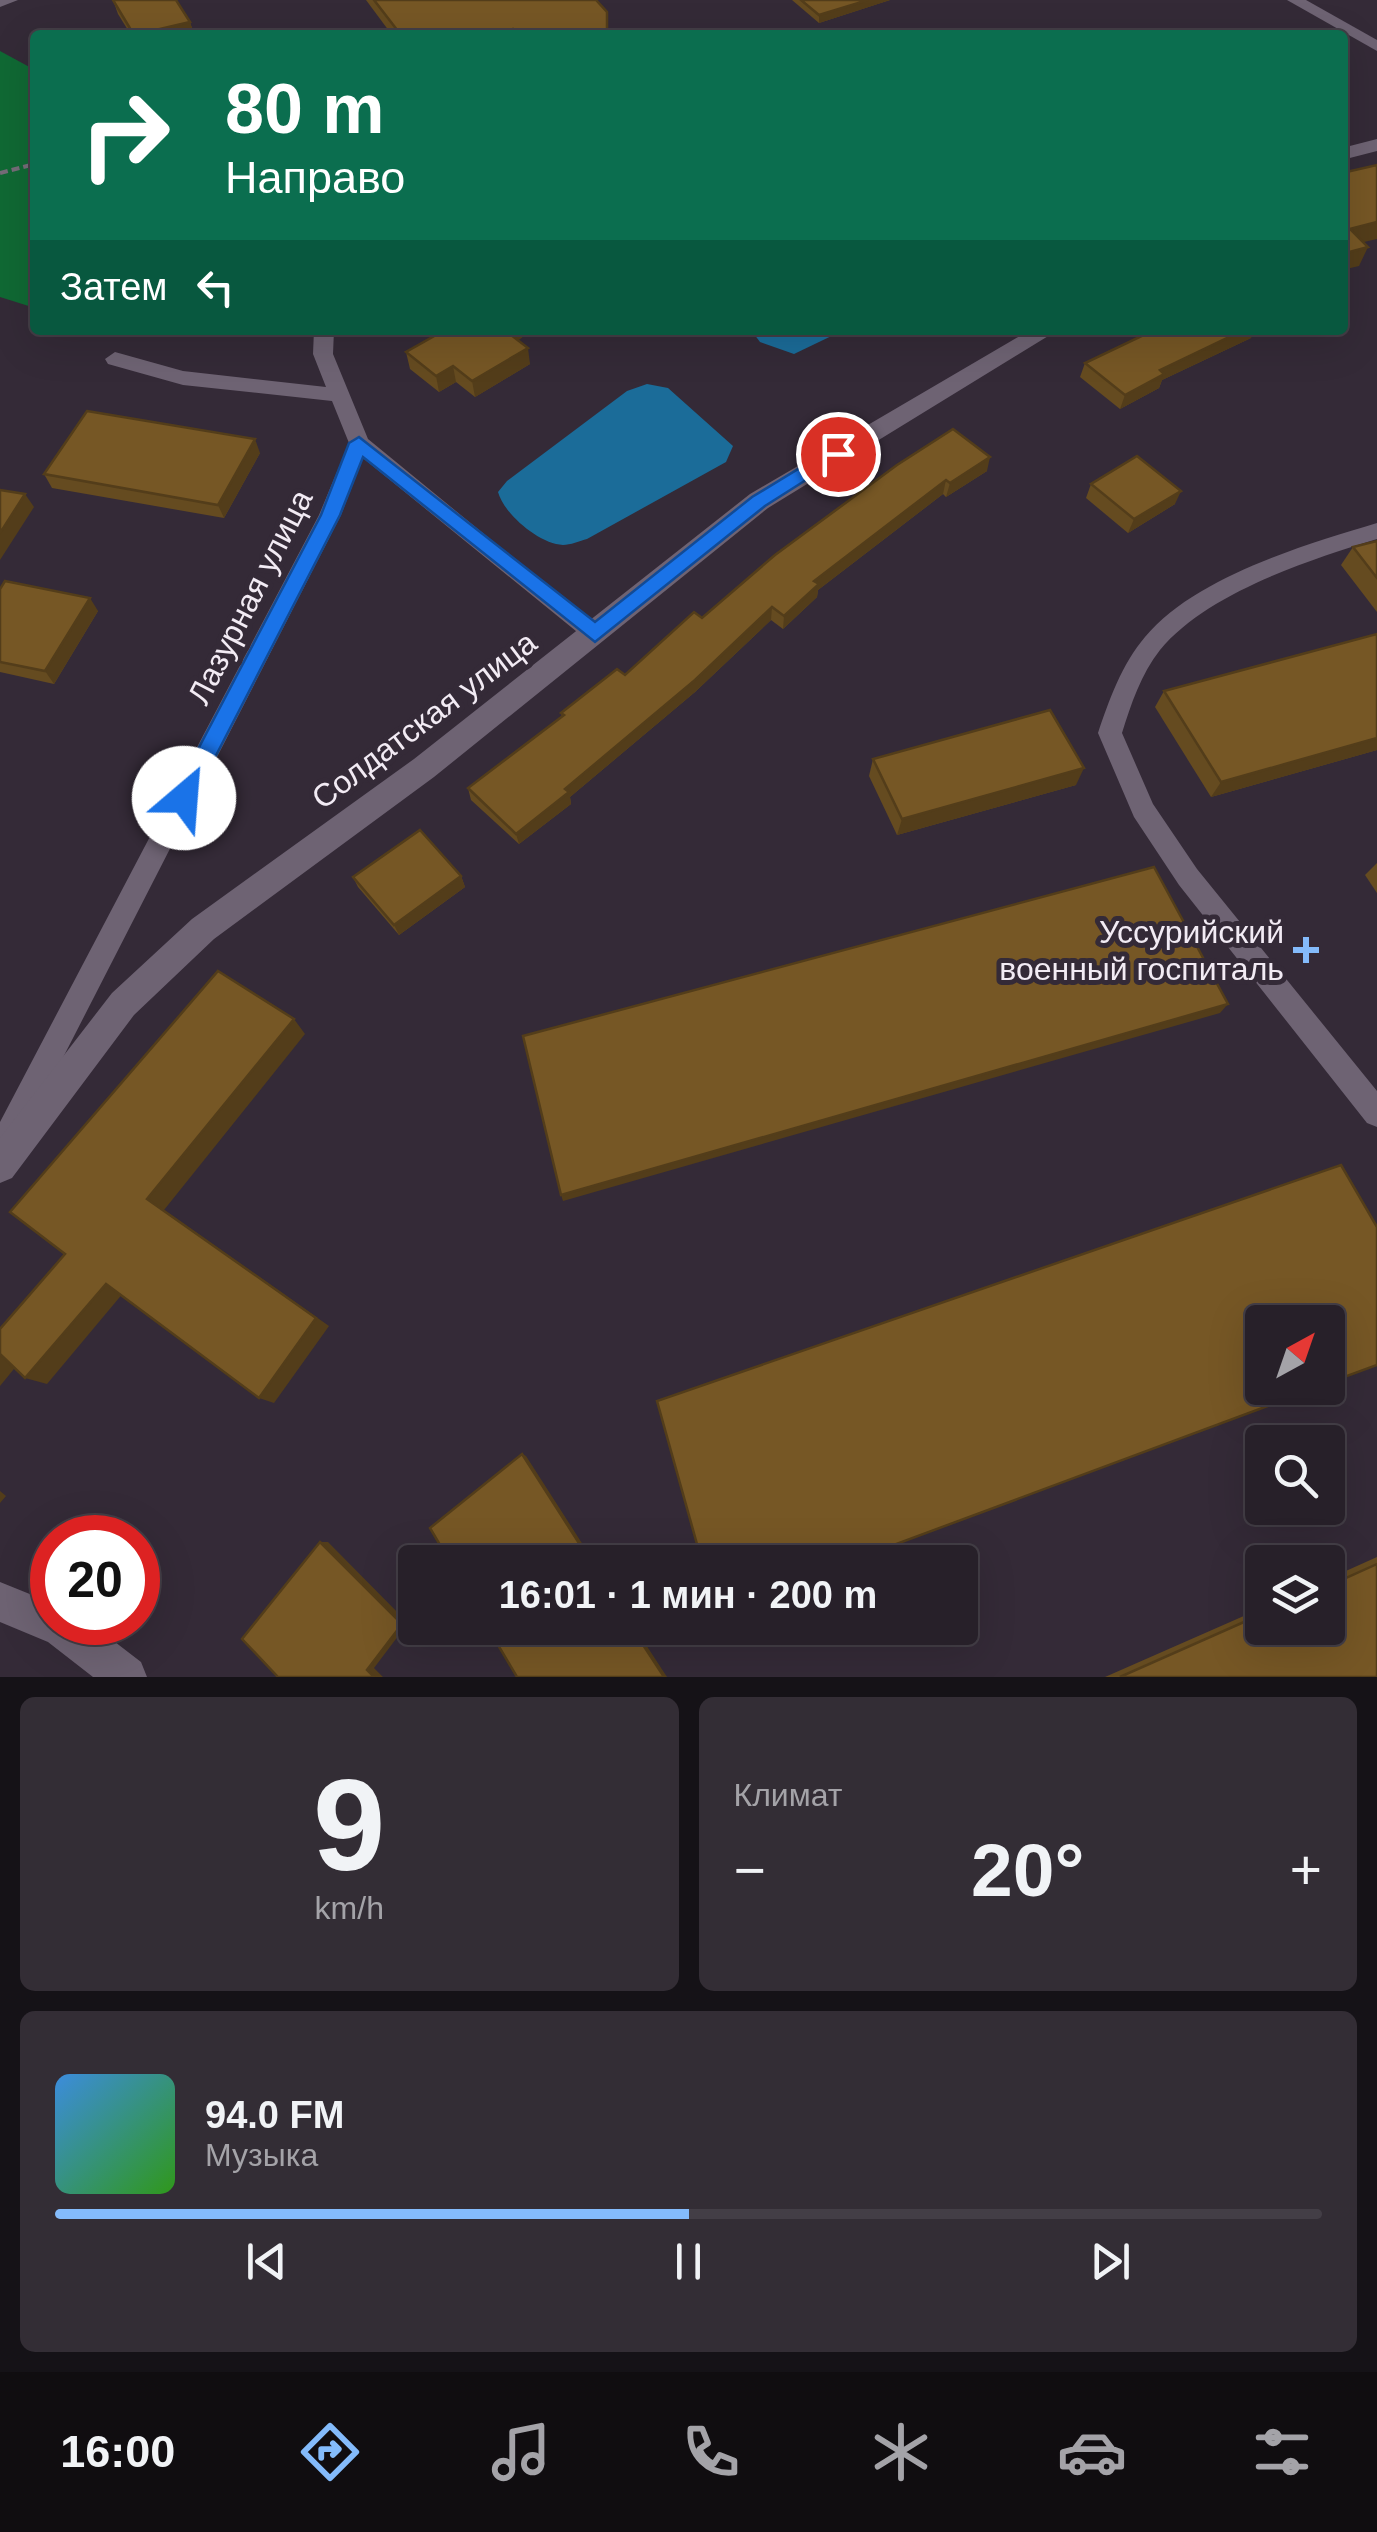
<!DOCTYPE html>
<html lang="ru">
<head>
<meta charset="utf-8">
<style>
  :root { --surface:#272029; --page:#332d35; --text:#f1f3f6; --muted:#a4a3a8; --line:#433e46; --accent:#84bbfb }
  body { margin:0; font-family:Arial,sans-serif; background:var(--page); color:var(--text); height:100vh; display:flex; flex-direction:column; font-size:38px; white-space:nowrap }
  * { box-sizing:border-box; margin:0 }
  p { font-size:32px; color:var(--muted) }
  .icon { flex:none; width:55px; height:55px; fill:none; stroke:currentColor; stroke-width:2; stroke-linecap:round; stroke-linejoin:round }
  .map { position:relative; height:1677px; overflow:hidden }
  .panel { display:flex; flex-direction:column; gap:20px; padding:20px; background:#151217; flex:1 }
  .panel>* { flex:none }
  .hud { position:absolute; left:30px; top:30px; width:1318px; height:305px; border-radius:10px; box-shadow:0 10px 40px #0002,0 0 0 2px var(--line); background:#0b6e4f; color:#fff; overflow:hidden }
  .needle { width:65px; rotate:40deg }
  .controls { position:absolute; left:1245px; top:1305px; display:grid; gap:20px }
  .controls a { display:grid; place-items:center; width:100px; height:100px; border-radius:10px; background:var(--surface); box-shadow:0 10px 40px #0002,0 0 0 2px var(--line); font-size:50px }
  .speed { position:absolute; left:30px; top:1515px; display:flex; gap:20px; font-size:50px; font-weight:700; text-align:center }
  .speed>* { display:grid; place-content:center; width:130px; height:130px; border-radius:50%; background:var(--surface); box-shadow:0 10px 40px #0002,0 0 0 2px var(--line); line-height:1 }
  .speed .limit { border:15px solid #d22; background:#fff; color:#111 }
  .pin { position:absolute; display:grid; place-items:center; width:85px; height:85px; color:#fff; margin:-42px; border:5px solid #fff; border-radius:50%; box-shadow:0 2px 10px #0007 }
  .me { position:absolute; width:110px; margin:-55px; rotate:27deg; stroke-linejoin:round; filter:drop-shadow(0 0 8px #0008) }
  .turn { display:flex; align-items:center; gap:35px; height:210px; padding:0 30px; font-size:45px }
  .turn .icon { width:130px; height:130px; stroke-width:2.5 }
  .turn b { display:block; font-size:70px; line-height:85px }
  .then { display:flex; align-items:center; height:95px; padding:0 30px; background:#0003; gap:20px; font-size:38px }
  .big { font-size:75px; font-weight:800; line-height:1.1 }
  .panel .widget { flex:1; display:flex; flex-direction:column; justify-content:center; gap:15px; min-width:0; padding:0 35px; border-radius:15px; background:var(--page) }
  .panel .dial { align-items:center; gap:0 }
  .dial b { font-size:130px; line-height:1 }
  .song { display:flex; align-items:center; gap:30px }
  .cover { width:120px; height:120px; border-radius:15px; background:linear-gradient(135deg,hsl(210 70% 55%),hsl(110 70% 35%)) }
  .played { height:10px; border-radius:5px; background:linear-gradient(90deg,var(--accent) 50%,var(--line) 50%) }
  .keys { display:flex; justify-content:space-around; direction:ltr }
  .heat { display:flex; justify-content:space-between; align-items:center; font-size:55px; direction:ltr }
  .panel .tiles { flex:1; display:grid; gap:20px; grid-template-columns:1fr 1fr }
  .widget:last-child { grid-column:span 2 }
  .trip { position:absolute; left:398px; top:1545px; width:580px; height:100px; border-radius:10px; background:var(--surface); box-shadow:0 10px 40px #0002,0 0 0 2px var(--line); font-weight:800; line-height:100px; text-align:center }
  .dock { display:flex; height:160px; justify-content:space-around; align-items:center; background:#100d10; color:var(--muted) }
  .dock .icon { width:70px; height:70px }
  .dock .on { color:var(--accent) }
  .dock b { font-size:45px; color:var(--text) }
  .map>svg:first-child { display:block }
  .green { fill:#106934 }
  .water { fill:#1b6c99 }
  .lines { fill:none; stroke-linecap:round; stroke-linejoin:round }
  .path { stroke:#756c78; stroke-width:4; stroke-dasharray:8 4; stroke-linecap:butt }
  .lane { fill:#6e6373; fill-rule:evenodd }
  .street { fill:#6e6373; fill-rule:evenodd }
  .wall { fill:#654b20 }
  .shaded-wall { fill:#533d1a }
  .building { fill:#765725; stroke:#533d1a; stroke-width:2.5 }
  .route { fill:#1a73e8; stroke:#114b97; stroke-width:2.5 }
  .poi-dot { fill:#84bbfb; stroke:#342a37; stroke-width:4 }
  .labels { text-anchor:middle; stroke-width:10; stroke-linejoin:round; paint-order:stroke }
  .street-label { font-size:32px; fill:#f2ebf4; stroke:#342a37 }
  .poi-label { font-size:32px; fill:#f2ebf4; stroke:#342a37; text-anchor:end }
</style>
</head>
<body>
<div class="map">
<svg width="1377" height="1677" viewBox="0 0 1377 1677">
  <rect width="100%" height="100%" fill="#342a37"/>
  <!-- green -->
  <path class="green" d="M0,51L35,70V308L0,297Z"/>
  <!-- water -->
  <g class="water">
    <path d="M751,330H844L794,354L760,342Z"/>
    <path d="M647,384L668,388L733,446L726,462L587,539C580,541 570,545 563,545C539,544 504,514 498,492L507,481L627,391Z"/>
  </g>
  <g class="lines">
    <!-- path -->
    <path class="path" d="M0,173L35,164"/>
    <!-- lane -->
    <g class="lane">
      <path d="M0,0H18L0,7Z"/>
      <path d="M1287,0H1306L1377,40V51Z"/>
      <path d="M314,330H334L333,354L368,439L606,634L603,640H587L363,458L341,515L10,1161L0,1165V1122L319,515L349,443L332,401L183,385L108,364L105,359L115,352L183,371L326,387L313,354Z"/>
      <path d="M1377,523V539C1309,560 1207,593 1160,650C1141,674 1131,704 1122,733L1153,804L1197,869L1377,1091V1127L1367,1123L1179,885L1134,817L1098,733C1109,700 1122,664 1145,637C1195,577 1304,545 1377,523Z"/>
    </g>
    <!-- street -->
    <g class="street">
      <path d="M1377,139V151L1342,160V148Z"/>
      <path d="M1030,330H1058L768,508L434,777L214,939L134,1015L12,1178L0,1183V1138L112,993L192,919L414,759L750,494Z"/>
      <path d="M0,1582L52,1603V1622H89L141,1662L147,1677H93L48,1642L0,1622Z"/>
    </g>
  </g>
  <!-- wall -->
  <g class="wall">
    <path d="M113,0L190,22L194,35H131L118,14Z"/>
    <path d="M366,0H596L608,35H392Z"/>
    <path d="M792,0H890L819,23Z"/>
    <path d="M445,330H532L518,340L530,364L475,397L456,382L439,392L410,369L406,352Z"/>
    <path d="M1251,338L1162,380L1159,388L1120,409L1080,377L1085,363Z"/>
    <path d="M260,453L224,518L52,488L44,474Z"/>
    <path d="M897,465L987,471L946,497L943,494L818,590L817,597L783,629L771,620L695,692L570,797L571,804L519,844L471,800L468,788L562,717L561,713L625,675L702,618Z"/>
    <path d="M1091,484L1175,504L1128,533L1086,498Z"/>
    <path d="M1377,541V612L1341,565L1353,547Z"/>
    <path d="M0,589L98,611L54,684L0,672Z"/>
    <path d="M1377,634V750L1211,797L1155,707L1164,691Z"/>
    <path d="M873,759L1076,785L897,835L869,776Z"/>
    <path d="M1377,863V893L1365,875Z"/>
    <path d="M461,876L465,887L399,935L358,887L353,877Z"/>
    <path d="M1377,1557V1677H1105L1262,1608V1628H1328V1579Z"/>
  </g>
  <!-- shaded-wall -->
  <g class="shaded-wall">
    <path d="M868,0H890L819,23V15Z"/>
    <path d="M190,22L194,35H139Z"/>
    <path d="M513,29L514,35H491Z"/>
    <path d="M1377,222V239L1342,247L1350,229Z"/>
    <path d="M1368,247L1359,266L1342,270V254Z"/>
    <path d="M508,330H532L508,348L506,331Z"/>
    <path d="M1244,330H1255L1251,338L1162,380L1159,388L1120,409L1125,395L1160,370Z"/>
    <path d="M528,348L530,364L475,397L472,381Z"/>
    <path d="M453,366L456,382L439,392L436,376Z"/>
    <path d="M255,439L260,453L224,518L218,505Z"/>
    <path d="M990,457L987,471L946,497L950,483Z"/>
    <path d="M946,480L943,494L818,590L817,597L783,629L784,616L814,581Z"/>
    <path d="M1181,491L1175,504L1128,533L1134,519Z"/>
    <path d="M25,494L34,507L0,560V533Z"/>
    <path d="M90,598L98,611L54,684L45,671Z"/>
    <path d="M772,607L771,620L695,692L570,797L571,804L519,844L516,834L565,789Z"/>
    <path d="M1377,738V750L1211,797L1221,782Z"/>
    <path d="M1084,768L1076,785L897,835L902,819Z"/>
    <path d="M461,876L465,887L399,935L394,925Z"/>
    <path d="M1228,1004L1220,1013L563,1201L561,1195Z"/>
    <path d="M294,1019L305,1034L164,1210L329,1326L274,1403L259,1398L147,1199Z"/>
    <path d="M106,1284L124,1292L47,1384L25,1378Z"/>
    <path d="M0,1349L18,1364L0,1386Z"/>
    <path d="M522,1454L526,1456L594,1562H591Z"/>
    <path d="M0,1491L6,1496L0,1503Z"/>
    <path d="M320,1542H328L408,1623L374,1668L383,1677H374L367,1670Z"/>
    <path d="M632,1628H635L667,1677H664Z"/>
  </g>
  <!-- building -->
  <g class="building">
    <path d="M113,0H176L190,22L134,35Z"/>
    <path d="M374,0H596L607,12V31L594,35H519L513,29L491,35H401Z"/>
    <path d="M801,0H868L819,15Z"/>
    <path d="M1377,165V222L1350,229L1368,247L1342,254V173Z"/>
    <path d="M445,330H508L506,331L528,348L472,381L453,366L436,376L406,352Z"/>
    <path d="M1154,330H1244L1160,370L1164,374L1125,395L1085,363Z"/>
    <path d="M87,411L255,439L218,505L44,474Z"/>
    <path d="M953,429L990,457L950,483L946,480L814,581L819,584L784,616L772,607L695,680L565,789L569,792L516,834L468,788L564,715L561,713L617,669L625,675L694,612L702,618L775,555L897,465Z"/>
    <path d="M1137,456L1181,491L1134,519L1091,484Z"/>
    <path d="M0,490L25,494L0,533Z"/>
    <path d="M1377,541V578L1353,547Z"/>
    <path d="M5,581L90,598L45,671L0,662V589Z"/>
    <path d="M1377,634V738L1221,782L1164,691Z"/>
    <path d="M1050,710L1084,768L902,819L873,759Z"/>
    <path d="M420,830L461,876L394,925L353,877Z"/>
    <path d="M1154,867L1228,1004L561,1195L523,1036Z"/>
    <path d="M218,971L294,1019L147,1199L316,1318L259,1398L106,1284L25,1378L0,1354V1329L65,1254L10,1212Z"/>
    <path d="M1341,1165L1377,1227V1365L1328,1383V1322H1262V1388H1316L848,1562H702L657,1401Z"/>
    <path d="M522,1454L591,1562H450L430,1528Z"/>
    <path d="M320,1542L402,1624L367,1670L374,1677H278L242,1639Z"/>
    <path d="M1377,1564V1677H1120L1262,1614V1628H1328V1586Z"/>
    <path d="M488,1628H632L664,1677H517Z"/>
  </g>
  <!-- route -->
  <path class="route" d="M359,437L595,622L752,497L831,449L838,447L847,454L765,506L595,642L363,457L340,515L191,804H176V791L321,515L349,443Z"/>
  <!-- markers -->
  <path class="poi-dot" d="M1301 935h10v10h10v10h-10v10h-10v-10h-10v-10h10z"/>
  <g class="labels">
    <!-- street labels -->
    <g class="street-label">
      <text transform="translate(250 597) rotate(-63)" y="11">Лазурная улица</text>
      <text transform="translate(424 720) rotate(-37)" y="11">Солдатская улица</text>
    </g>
    <!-- poi labels -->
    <g class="poi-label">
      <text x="1284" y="943">Уссурийский<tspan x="1284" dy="37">военный госпиталь</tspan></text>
    </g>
  </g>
</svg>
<div class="controls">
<a><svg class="needle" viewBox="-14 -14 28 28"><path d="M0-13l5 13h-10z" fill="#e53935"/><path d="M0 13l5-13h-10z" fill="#a4a3a8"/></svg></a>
<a><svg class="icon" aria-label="search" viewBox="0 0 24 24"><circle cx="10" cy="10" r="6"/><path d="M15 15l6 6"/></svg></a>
<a><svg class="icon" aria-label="layers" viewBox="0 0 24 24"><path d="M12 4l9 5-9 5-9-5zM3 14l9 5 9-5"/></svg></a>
</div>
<div class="speed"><div class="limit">20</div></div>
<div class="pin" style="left:838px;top:454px;background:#d93025"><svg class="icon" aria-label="arrive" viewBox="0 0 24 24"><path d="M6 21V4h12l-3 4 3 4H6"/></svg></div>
<svg class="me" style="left:184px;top:798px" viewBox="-20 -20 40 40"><circle r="19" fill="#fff"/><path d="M0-13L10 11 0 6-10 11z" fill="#1a73e8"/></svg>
<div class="trip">16:01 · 1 мин · 200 m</div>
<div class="hud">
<div class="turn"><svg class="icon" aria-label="right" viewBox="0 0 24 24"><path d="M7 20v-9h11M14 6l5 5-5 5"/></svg><div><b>80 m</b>Направо</div></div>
<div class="then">Затем<svg class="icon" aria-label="left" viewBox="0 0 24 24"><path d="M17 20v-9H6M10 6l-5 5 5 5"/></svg></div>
</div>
</div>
<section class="panel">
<div class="tiles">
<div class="widget dial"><b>9</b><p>km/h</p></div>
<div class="widget"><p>Климат</p>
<div class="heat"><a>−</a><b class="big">20°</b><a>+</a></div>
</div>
<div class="widget">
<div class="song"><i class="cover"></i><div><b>94.0 FM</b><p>Музыка</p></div></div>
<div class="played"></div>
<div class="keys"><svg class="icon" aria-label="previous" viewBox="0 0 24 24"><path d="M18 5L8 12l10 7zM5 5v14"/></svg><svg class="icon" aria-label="pause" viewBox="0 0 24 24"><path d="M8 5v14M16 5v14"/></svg><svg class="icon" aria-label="next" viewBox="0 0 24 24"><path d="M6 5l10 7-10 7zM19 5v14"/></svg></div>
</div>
</div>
</section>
<nav class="dock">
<b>16:00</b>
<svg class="icon on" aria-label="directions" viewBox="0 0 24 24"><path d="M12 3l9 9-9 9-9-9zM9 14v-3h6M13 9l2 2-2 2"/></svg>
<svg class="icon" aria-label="music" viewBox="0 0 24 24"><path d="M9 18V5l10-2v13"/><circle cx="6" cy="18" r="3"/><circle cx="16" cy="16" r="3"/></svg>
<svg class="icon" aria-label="phone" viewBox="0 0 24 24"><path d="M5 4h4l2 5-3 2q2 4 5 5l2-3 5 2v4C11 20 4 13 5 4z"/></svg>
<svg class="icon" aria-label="climate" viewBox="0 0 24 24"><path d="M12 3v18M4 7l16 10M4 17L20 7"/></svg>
<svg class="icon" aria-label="car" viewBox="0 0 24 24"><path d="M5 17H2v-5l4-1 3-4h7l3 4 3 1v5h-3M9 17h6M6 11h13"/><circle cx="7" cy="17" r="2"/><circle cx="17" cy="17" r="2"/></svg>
<svg class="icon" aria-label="filters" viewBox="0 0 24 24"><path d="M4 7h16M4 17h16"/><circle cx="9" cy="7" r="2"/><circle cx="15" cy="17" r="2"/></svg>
</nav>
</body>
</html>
